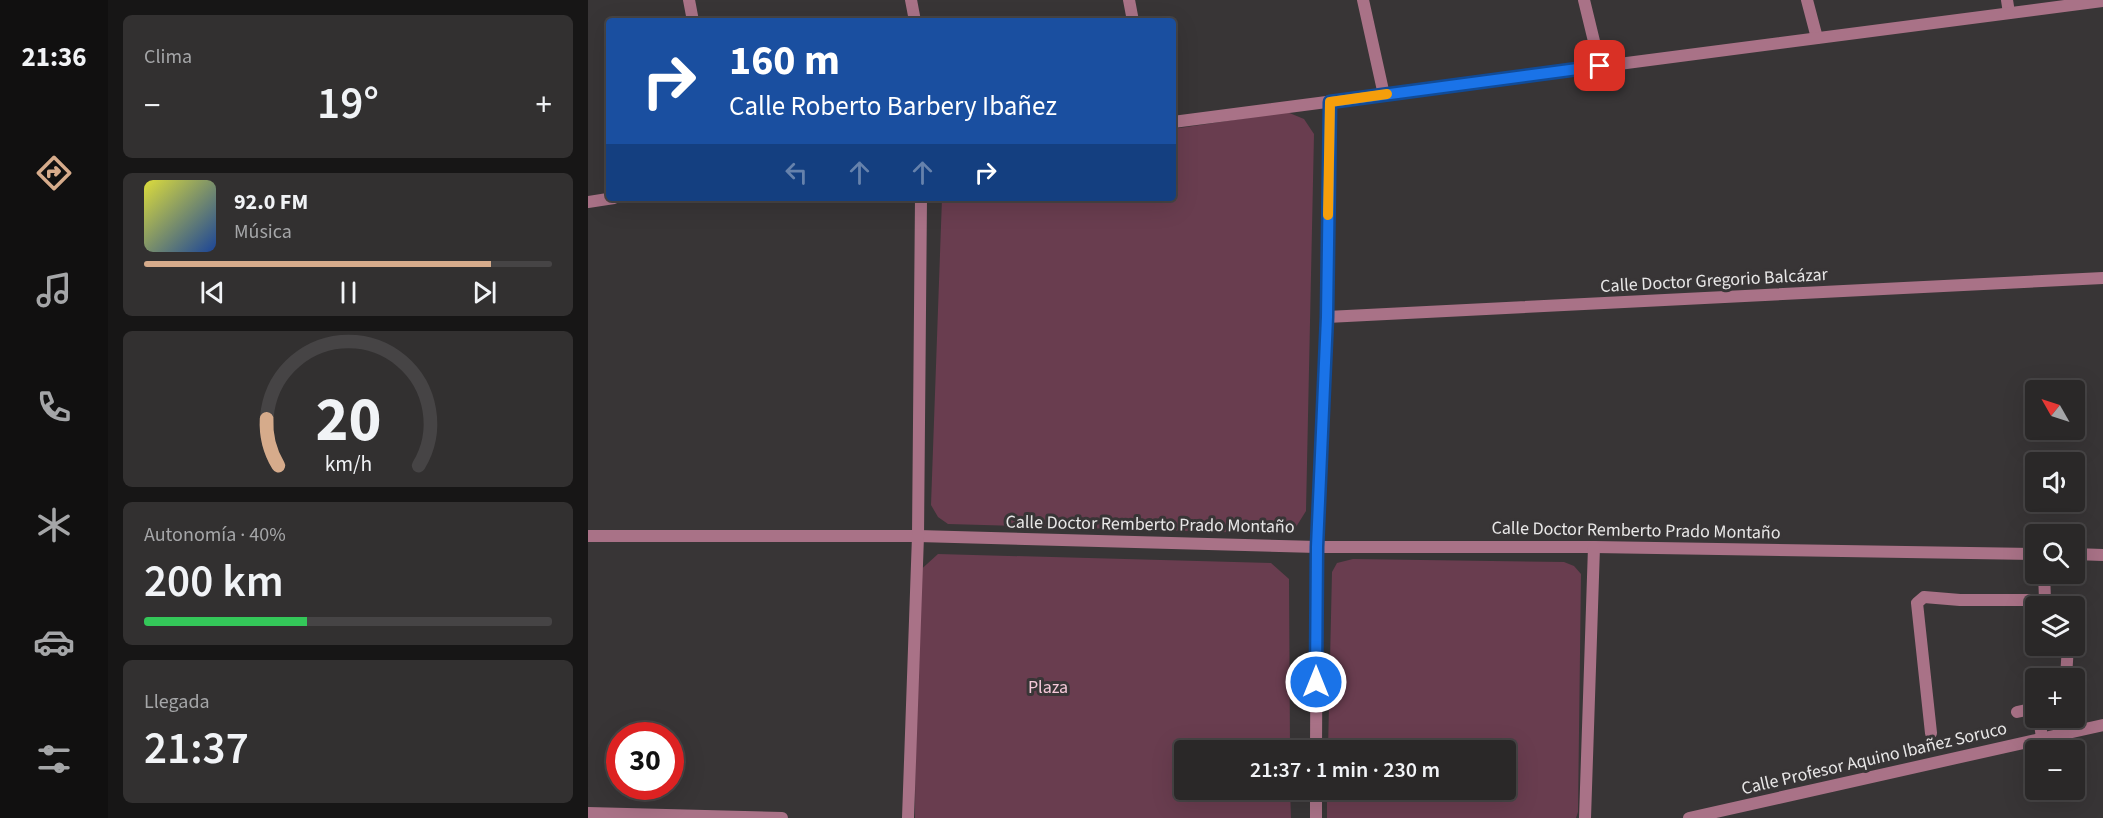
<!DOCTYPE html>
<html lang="es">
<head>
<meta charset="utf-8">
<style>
  :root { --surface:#2a2828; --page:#323030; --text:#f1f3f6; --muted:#a5a6a8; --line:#464445; --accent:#d6ab8b }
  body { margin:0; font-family:"Source Sans 3",sans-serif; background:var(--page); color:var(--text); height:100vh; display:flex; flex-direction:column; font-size:22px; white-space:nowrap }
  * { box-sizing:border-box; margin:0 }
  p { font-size:20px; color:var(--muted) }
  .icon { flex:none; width:33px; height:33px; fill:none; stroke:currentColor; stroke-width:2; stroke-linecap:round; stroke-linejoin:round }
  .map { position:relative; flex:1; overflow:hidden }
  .details { display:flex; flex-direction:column; gap:15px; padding:15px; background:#171616; width:480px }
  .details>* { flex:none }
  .guide { position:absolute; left:18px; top:18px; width:570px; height:183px; border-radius:6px; box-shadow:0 6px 24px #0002,0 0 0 2px var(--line); background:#1a4fa0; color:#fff; overflow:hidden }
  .needle { width:39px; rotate:309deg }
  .tools { position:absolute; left:1437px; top:380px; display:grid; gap:12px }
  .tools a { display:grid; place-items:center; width:60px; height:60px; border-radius:6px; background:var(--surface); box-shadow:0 6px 24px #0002,0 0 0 2px var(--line); font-size:30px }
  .speed { position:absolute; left:18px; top:722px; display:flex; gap:12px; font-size:30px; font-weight:700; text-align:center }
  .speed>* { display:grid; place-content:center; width:78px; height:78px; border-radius:50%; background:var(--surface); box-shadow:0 6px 24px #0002,0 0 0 2px var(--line); line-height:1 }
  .speed .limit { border:9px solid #d22; background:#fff; color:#111 }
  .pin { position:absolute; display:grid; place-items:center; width:51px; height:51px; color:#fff; margin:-26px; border-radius:12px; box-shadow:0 3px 9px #0006 }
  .me { position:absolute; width:66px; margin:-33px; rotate:0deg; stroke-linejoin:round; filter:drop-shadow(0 0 4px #0008) }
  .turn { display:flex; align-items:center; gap:21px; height:126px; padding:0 24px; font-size:27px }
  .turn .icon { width:78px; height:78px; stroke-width:2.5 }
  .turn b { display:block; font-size:42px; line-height:51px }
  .lanes { display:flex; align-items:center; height:57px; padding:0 24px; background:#0003; justify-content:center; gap:30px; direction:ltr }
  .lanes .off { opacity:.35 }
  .big { font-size:45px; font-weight:600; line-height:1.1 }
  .details .widget { flex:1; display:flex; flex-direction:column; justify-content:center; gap:9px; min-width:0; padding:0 21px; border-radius:9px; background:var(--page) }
  .details .dial { align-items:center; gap:0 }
  .dial svg { height:156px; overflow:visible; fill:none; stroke:var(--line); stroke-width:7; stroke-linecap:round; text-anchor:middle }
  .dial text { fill:var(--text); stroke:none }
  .song { display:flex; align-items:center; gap:18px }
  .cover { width:72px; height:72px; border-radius:9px; background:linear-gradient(135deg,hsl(60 70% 55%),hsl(220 70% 35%)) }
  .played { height:6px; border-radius:3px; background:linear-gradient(90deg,var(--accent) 85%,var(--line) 85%) }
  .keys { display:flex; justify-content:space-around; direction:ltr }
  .heat { display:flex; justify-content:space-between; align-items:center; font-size:33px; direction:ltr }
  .charge { height:9px; border-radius:4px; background:linear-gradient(90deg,#34c759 40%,var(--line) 0) }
  .trip { position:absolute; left:586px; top:740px; width:342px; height:60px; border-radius:6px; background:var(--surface); box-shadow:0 6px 24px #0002,0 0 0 2px var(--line); font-weight:600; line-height:60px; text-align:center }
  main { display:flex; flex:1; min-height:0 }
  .tabs { display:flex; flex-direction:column; width:108px; justify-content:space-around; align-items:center; background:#111010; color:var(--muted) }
  .tabs .icon { width:42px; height:42px }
  .tabs .on { color:var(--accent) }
  .tabs b { font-size:27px; color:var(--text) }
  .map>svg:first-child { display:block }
  .green { fill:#693d4f }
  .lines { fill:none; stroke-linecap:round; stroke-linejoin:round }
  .service { stroke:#a97287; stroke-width:12 }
  .minor { stroke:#a97287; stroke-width:12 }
  .route-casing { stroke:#114b97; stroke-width:15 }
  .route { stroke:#1a73e8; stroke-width:10 }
  .slow { stroke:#f59e0b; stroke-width:10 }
  .labels { text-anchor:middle; stroke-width:6; stroke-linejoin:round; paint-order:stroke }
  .street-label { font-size:18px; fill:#e8e7e7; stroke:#383536 }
  .park-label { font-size:18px; fill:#f5c9d9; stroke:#383536 }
</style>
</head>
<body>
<main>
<nav class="tabs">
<b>21:36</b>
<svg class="icon on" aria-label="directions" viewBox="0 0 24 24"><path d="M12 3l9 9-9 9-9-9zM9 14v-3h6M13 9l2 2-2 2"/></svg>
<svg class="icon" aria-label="music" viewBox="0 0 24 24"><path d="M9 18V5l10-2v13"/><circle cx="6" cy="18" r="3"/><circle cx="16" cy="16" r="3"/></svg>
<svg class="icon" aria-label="phone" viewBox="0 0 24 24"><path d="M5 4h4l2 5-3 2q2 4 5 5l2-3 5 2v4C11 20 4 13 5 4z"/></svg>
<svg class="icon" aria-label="climate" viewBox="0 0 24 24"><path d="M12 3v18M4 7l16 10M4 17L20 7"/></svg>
<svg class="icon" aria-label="car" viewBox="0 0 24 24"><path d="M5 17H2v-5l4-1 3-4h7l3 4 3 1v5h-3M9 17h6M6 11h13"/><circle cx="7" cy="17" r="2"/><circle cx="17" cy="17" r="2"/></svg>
<svg class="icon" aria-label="filters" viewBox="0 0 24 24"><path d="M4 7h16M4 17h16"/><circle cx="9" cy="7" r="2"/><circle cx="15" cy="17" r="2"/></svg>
</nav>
<section class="details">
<div class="widget"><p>Clima</p>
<div class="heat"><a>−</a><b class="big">19°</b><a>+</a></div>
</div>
<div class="widget">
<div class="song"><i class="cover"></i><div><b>92.0 FM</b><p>Música</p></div></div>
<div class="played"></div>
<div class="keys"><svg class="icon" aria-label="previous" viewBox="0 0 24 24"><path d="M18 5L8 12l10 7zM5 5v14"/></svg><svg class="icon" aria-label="pause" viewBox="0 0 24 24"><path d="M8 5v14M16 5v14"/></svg><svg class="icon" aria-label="next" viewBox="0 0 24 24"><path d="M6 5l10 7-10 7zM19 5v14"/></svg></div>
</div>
<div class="widget dial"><svg viewBox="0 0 100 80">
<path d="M14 69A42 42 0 1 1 86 69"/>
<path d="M14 69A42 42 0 0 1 8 45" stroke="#d6ab8b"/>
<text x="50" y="56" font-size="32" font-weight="700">20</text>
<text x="50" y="72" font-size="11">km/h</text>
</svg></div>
<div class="widget"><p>Autonomía · 40%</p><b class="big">200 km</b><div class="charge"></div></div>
<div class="widget"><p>Llegada</p><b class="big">21:37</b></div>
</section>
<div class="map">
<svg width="1515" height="818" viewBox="0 0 1515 818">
  <rect width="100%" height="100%" fill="#383536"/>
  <!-- green -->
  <g class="green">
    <path d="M699,112L716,119L726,134L718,511L708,527L697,534L360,524L350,517L343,505L354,198H585V129Z"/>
    <path d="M350,554L683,563L701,579L702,750H597V789H702L703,818H327L328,574Z"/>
    <path d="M765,559L976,562L986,566L993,574L990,812L988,818H739V789H918V750H740L744,572L749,563Z"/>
  </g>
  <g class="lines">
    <!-- service -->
    <g class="service">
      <path d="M1456,573L1457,600L1475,601L1481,606"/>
      <path d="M1478,678L1480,645"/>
      <path d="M1429,712L1448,708"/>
      <path d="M1451,717L1454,738"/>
      <path d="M1343,733L1329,603L1336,597L1372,600H1457"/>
    </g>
    <!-- minor -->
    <g class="minor">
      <path d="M101,0L105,21"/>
      <path d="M323,0L327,21"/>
      <path d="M541,0L545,21"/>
      <path d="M775,0L796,95"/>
      <path d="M996,0L1012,66"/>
      <path d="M1219,0L1229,38"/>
      <path d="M1419,0L1421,13"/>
      <path d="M585,122L1515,1"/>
      <path d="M0,202L26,198"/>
      <path d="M739,317L1515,278"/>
      <path d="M0,536H330L729,547H1006L1448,554"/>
      <path d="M1486,554L1515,555"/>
      <path d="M728,750L729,547L739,317L742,102"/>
      <path d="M0,813L194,818"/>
      <path d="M320,818L330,536L333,198"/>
      <path d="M728,818V789"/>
      <path d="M997,818L1006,547"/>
      <path d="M1101,818L1515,725"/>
    </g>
  </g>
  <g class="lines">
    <!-- route casing -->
    <g class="route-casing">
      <path id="route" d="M728,682L729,547L739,317L742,102L1012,66"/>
    </g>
    <!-- route -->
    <use href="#route" class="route"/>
    <!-- slow -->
    <path class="slow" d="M740,215L742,102L799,94"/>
  </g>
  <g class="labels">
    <!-- street labels -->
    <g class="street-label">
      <text transform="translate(1126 280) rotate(-3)" y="6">Calle Doctor Gregorio Balcázar</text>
      <text transform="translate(562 524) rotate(1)" y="6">Calle Doctor Remberto Prado Montaño</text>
      <text transform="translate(1048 530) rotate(1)" y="6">Calle Doctor Remberto Prado Montaño</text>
      <text transform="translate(1286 758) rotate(-13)" y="6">Calle Profesor Aquino Ibañez Soruco</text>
    </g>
    <!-- park labels -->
    <g class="park-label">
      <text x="460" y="693">Plaza</text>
    </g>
  </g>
</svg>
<div class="tools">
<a><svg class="needle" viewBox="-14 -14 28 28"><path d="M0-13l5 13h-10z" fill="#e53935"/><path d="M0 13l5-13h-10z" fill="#a5a6a8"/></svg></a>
<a><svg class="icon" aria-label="sound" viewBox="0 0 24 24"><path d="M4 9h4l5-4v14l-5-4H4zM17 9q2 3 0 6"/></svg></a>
<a><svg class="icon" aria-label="search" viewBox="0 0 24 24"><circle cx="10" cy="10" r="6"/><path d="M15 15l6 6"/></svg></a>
<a><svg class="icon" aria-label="layers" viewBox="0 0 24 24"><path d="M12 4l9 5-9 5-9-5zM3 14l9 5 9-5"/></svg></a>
<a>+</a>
<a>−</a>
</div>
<div class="speed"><div class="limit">30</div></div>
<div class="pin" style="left:1012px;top:66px;background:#d93025"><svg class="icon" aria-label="arrive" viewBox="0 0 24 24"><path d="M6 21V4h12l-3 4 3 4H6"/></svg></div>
<svg class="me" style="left:728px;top:682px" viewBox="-20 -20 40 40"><circle r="17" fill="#1a73e8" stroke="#fff" stroke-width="3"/><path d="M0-11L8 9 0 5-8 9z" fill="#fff"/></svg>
<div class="trip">21:37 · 1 min · 230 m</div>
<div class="guide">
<div class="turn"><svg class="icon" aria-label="right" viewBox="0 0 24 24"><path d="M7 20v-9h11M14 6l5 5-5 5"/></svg><div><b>160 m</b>Calle Roberto Barbery Ibañez</div></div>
<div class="lanes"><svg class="icon off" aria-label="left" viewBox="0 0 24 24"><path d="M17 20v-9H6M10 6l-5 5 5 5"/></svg><svg class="icon off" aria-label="ahead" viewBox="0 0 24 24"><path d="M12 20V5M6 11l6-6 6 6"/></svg><svg class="icon off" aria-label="ahead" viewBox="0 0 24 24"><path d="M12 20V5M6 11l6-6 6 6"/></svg><svg class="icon" aria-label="right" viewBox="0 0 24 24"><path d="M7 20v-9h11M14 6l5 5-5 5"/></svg></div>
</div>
</div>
</main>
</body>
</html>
